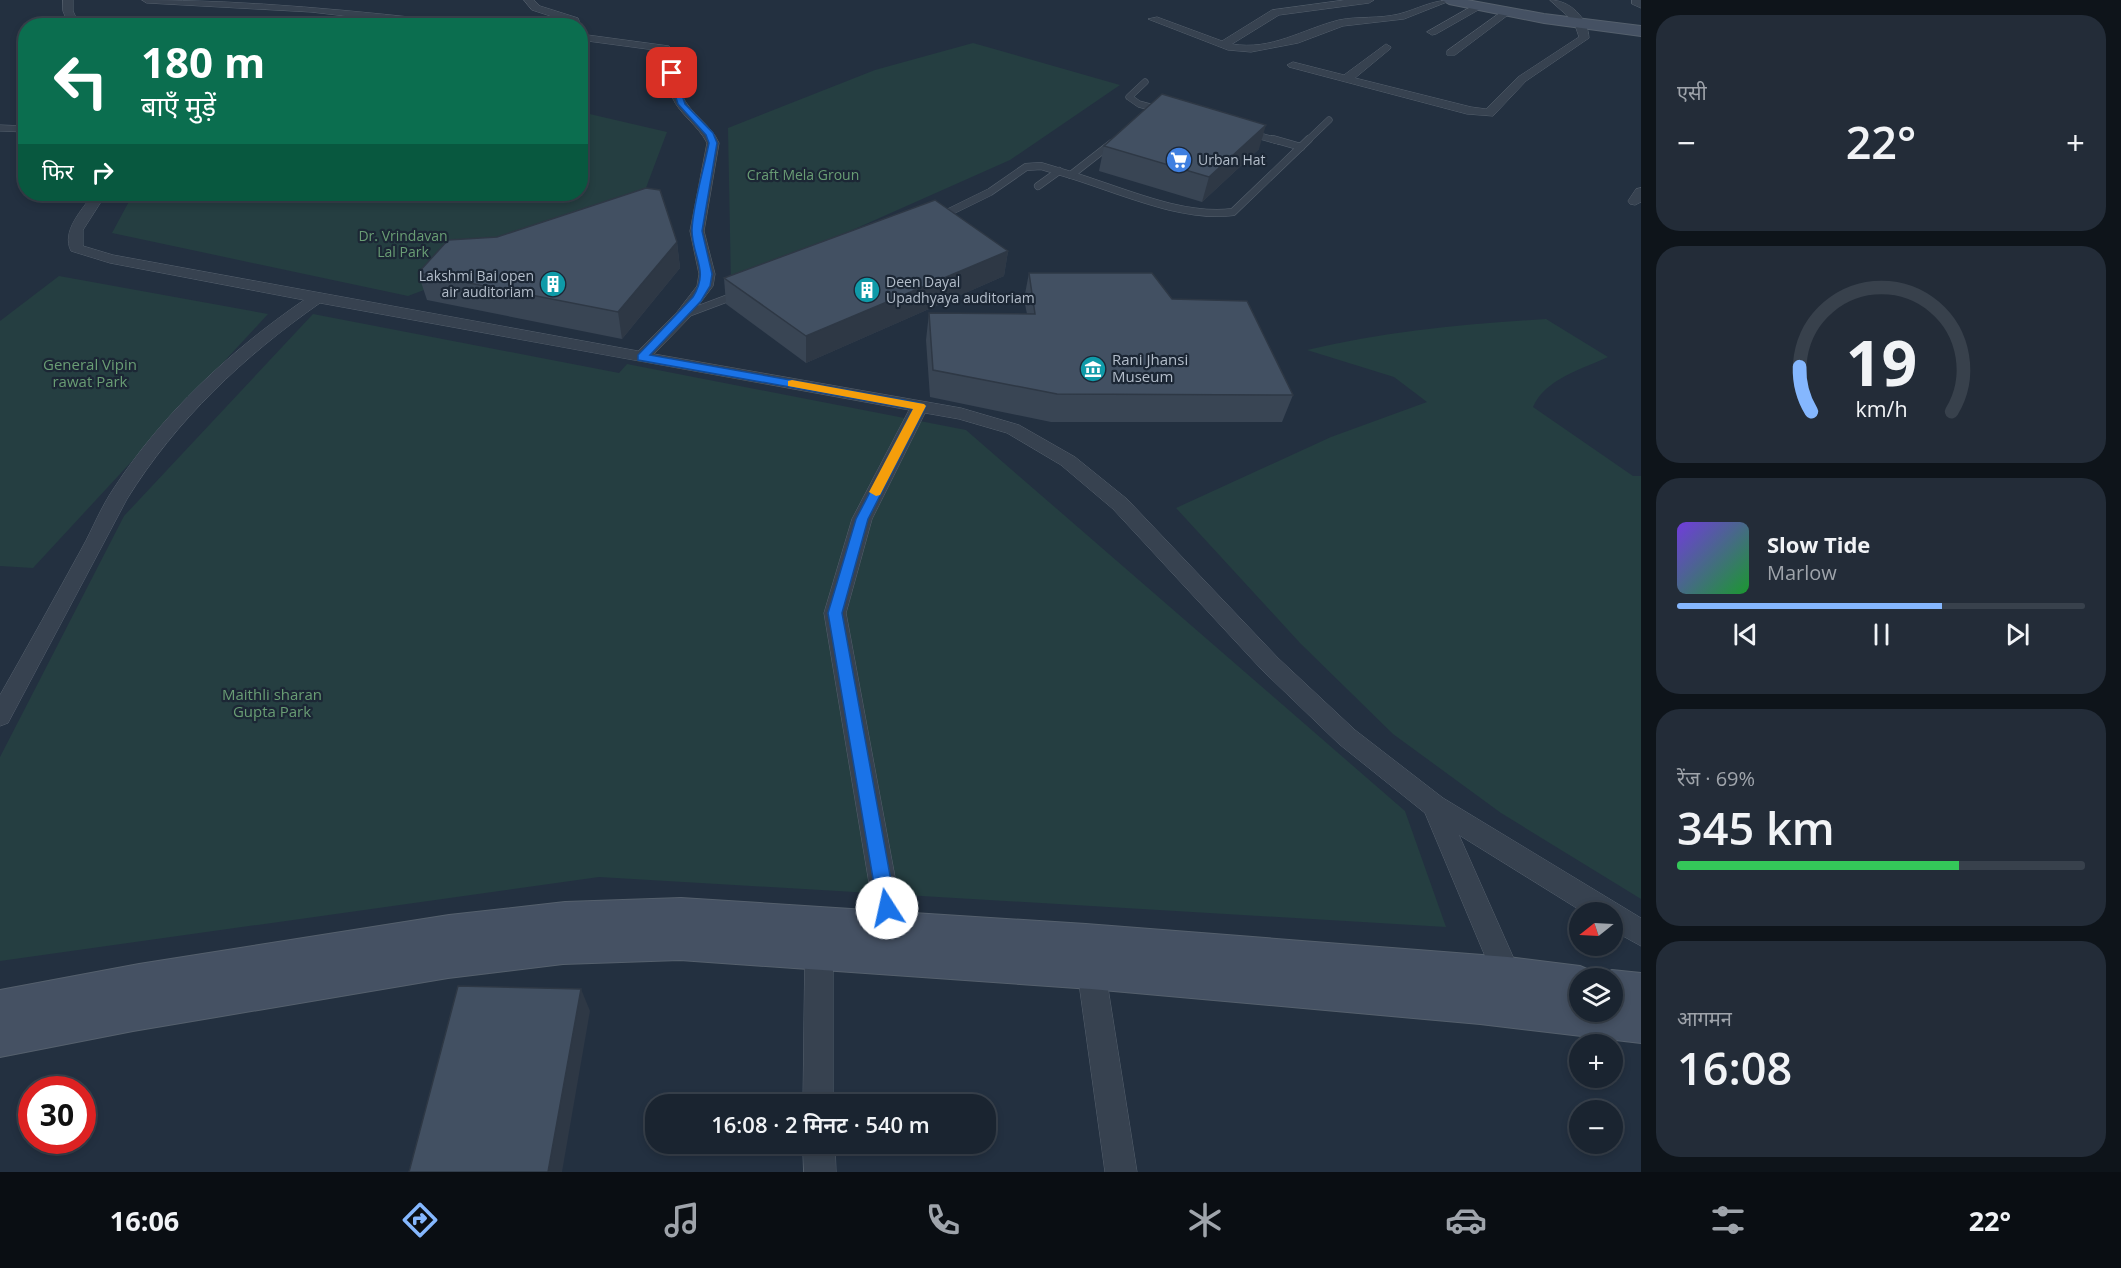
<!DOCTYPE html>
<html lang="hi">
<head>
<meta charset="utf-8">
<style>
  :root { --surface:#1a2430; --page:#232c38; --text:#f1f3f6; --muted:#9fa4ab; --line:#38414c; --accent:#85b7fe }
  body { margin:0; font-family:"Open Sans","Noto Sans Devanagari",sans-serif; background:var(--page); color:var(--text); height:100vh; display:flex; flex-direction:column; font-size:22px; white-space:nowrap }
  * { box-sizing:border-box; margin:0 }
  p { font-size:20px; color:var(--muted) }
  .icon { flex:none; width:33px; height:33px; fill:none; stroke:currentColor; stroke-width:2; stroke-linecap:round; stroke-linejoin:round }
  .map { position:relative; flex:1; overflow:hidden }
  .details { display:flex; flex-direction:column; gap:15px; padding:15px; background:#0e141a; width:480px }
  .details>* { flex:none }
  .guide { position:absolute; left:18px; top:18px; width:570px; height:183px; border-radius:24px; box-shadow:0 3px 9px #0003,0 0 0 2px var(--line); background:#0b6e4f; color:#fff; overflow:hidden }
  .needle { width:39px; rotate:252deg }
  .fabs { position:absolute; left:1569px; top:902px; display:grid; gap:12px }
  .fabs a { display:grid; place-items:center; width:54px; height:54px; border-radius:50%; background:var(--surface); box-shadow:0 3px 9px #0003,0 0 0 2px var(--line); font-size:30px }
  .speed { position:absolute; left:18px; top:1076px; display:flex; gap:12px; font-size:30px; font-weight:700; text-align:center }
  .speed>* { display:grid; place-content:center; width:78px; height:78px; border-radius:50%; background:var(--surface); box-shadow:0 3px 9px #0003,0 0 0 2px var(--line); line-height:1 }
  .speed .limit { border:9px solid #d22; background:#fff; color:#111 }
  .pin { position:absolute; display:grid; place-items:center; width:51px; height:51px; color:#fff; margin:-26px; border-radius:12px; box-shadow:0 3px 9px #0006 }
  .me { position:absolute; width:66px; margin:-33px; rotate:350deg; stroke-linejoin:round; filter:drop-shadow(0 0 4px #0008) }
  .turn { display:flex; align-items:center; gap:21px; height:126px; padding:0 24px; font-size:27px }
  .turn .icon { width:78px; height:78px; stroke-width:2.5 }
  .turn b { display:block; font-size:42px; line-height:51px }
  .then { display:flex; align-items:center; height:57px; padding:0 24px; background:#0003; gap:12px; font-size:22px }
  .big { font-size:45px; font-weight:600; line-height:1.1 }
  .details .card { flex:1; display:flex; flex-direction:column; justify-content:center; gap:9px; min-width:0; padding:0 21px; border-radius:24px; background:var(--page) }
  .details .dial { align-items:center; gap:0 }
  .dial svg { height:156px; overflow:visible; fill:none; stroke:var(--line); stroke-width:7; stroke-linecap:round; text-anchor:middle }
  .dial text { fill:var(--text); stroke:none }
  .song { display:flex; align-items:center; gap:18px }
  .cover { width:72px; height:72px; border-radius:9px; background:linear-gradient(135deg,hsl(260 70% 55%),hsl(130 70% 35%)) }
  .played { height:6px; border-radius:3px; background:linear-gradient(90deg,var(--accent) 65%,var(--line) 65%) }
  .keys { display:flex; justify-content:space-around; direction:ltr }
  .heat { display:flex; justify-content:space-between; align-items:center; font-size:33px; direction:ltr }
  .charge { height:9px; border-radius:4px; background:linear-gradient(90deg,#34c759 69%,var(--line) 0) }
  .trip { position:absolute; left:645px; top:1094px; width:351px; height:60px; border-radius:24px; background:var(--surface); box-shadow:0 3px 9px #0003,0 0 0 2px var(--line); font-weight:600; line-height:60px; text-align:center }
  .tab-bar { display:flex; height:96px; justify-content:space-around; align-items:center; background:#0a0e13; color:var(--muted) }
  .tab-bar .icon { width:42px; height:42px }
  .tab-bar .active { color:var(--accent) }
  .tab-bar b { font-size:27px; color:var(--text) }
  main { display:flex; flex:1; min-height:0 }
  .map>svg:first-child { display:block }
  .green { fill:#253e41 }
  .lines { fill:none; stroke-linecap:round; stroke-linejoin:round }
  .lane-far1-casing { stroke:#55606d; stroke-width:7 }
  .lane-casing { stroke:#55606d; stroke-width:8 }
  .street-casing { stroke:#55606d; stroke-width:1 }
  .secondary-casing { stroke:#55606d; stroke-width:2 }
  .lane-far1 { stroke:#374250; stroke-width:6 }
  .lane { stroke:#374250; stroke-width:7 }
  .street { fill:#374250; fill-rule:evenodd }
  .secondary { fill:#455163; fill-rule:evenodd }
  .wall { fill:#394554 }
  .shaded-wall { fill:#2e3845 }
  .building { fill:#425062; stroke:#2e3845; stroke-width:1.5 }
  .route { fill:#1a73e8; stroke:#114b97; stroke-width:1.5 }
  .slow { fill:#f59e0b }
  .labels { text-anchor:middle; stroke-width:4.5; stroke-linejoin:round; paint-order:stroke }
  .far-poi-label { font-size:14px; fill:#b3bdca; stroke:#1c2735; text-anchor:start }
  .far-park-label { font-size:14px; fill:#699d74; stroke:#1c2735 }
  .poi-label { font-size:15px; fill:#b3bdca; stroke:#1c2735; text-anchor:start }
  .park-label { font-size:15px; fill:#699d74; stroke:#1c2735 }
</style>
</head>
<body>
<main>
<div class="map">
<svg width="1641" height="1172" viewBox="0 0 1641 1172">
  <rect width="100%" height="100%" fill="#233040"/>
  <!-- green -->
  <g class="green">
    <path d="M973,43L1120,85L1010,160L731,284L728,128L875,70Z"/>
    <path d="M581,112L667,132L638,209L408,296L112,233L133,194H580Z"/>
    <path d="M59,276L268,314L33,568L0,566V321Z"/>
    <path d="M313,314L619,373L627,364L966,430L1405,811L1446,927L599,877L0,961V757L124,516Z"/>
    <path d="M1546,319L1608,357C1582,369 1545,379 1533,407L1633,476H1641V899L1501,813L1393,734L1300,643L1176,508L1331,437L1427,402L1394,377L1307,350C1386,331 1465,324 1546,319Z"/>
  </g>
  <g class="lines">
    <!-- lane-far1 casing -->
    <g class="lane-far1-casing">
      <g id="lane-far1">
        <path d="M1145,82L1129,97L1139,104L1161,110"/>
        <path d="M0,128L26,129"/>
        <path d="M1249,133L1278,141"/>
        <path d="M1307,141L1329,120"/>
      </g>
    </g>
    <!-- lane casing -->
    <g class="lane-casing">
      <g id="lane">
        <path d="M1273,139L1301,147"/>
        <path d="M1071,175C1120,190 1182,219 1233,212L1309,139"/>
        <path d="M1038,186L1059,171"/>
        <path d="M939,217L990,192L1026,167L1041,166L1071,175L1112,143"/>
        <path d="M683,315L739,294"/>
      </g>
    </g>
    <!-- street casing -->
    <g class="street-casing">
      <g id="street">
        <path d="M63,0H73V11L80,26H69L63,11Z"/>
        <path d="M142,0C251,0 357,11 465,23L470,26H432L311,12L147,3Z"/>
        <path d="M524,0H534L540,6L578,18L581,26H571L569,22L532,10Z"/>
        <path d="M1345,0H1374L1369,3L1279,15L1232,44C1271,51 1303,29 1339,20C1358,16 1379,19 1399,14C1418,9 1432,0 1452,0L1404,19L1343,26L1298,43L1251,52L1228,50L1148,19L1157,17L1222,41L1272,10Z"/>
        <path d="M1550,0C1570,0 1588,18 1589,38L1526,81L1493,116L1467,114L1289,67L1287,65L1293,62L1344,75L1386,44L1391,47L1390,49L1355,78L1471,107L1486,109L1518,77L1579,37L1574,22Z"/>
        <path d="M1632,0H1641V8L1632,4Z"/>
        <path d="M1476,4L1481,7L1480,9L1436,34L1432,35L1427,32Z"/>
        <path d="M1504,10L1508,11V15L1455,55H1447V51Z"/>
        <path d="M580,34L669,46C681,61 676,78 682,95C690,114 711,124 719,143L704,231L715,274L713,286L689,318L654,354L961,408L1019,425L1075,457L1127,499L1278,658L1355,730L1443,798L1641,918V946L1612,930V912H1583L1459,835L1522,977L1518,987L1508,991L1498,987L1425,813L1339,744L1262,670L1113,509L1061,465L1007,433L959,419L925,413L872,519L846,613L905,931L901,940L891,944L881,940L877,931L824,613L852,519L909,410L320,303C244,356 176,420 127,499L8,723L0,726V695C28,646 55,597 82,548C93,528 101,507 114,488C163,413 230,351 304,300L110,263L71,251C61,231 82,210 93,194H106L83,230V246L113,255L638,351L677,312L697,286L699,274L690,231L707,143C698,125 680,115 672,97C665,83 670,65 662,51L580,40Z"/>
        <path d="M1641,188V202L1635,205L1630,204L1628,201L1636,189Z"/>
        <path d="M819,930L829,934L833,943V1104H803L805,943L809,934Z"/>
        <path d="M1091,955L1101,959L1105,969L1137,1172H1105L1077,969L1081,959Z"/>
        <path d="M803,1143H835L836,1172H804Z"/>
      </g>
    </g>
    <!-- secondary casing -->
    <g class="secondary-casing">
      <g id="secondary">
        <path d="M1442,0H1467L1544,14L1641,26V36L1544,23L1449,4Z"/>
        <path d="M681,898L1086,924L1508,957L1580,966L1594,972L1597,978L1612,970L1641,973V1043L1480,1024L1091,989L680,960L563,964L448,978L133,1031L0,1057V990L139,964L449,915L565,902ZM1580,978H1612V1011H1580Z"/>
      </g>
    </g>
    <!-- lane-far1 -->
    <use href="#lane-far1" class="lane-far1"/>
    <!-- lane -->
    <use href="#lane" class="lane"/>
    <!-- street -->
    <use href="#street" class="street"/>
    <!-- secondary -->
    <use href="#secondary" class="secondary"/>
  </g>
  <!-- wall -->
  <g class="wall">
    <path d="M1104,146L1259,149L1202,202L1099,171Z"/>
    <path d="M677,242L680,268L622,339L427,300L418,273Z"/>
    <path d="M1008,251L1004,276L806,363L726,304L724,278Z"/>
    <path d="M1029,273L1172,299L1293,395L1282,422H1051L930,397L926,340L929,313L1027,314L1024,299Z"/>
  </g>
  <!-- shaded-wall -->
  <g class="shaded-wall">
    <path d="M1266,125L1259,149L1202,202L1209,177Z"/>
    <path d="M677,242L680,268L622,339L618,312Z"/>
    <path d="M1008,251L1004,276L806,363V336Z"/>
    <path d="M581,989L590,1011L562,1172H548Z"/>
  </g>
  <!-- building -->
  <g class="building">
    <path d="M1162,94L1266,125L1209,177L1104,146Z"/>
    <path d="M646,188L660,190L677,242L618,312L418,273L448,240L497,237Z"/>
    <path d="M935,200L1008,251L806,336L724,278Z"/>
    <path d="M1029,273H1152L1172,299L1247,301L1293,395L1057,394L933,370L929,313L1035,314Z"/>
    <path d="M458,986L581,989L548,1172H409Z"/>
  </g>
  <!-- route -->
  <path class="route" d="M672,71L675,73L685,104L713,133L717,143L702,231L712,274L710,286L701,301L650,355L920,403L926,406L868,519L842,613L896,908L893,914L887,917L881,914L878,908L828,613L856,519L913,409L638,360V355L693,297C710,270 692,257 692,230C693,204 704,169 709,143L706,135L678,104L668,73Z"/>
  <!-- slow -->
  <path class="slow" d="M792,380L924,404L926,406L880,495L876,496L869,492L913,409L788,386V381Z"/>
  <!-- icons -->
  <defs>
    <g id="supermarket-disc" transform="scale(1.35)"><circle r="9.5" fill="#3f7fe0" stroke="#1c2735"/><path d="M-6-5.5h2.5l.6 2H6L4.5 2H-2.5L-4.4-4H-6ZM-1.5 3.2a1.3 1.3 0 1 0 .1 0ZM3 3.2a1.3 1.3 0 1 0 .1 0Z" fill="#fff"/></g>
    <g id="building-disc" transform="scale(1.35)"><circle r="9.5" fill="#0f9aa8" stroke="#1c2735"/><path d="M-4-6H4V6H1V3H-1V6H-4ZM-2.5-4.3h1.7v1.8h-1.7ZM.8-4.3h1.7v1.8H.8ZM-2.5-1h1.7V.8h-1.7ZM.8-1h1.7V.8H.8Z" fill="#fff"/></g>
    <g id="museum-disc" transform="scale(1.35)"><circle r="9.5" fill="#0f9aa8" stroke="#1c2735"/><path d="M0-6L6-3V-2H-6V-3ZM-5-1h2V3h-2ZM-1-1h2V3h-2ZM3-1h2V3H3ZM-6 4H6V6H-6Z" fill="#fff"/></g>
  </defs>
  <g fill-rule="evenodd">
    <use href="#supermarket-disc" x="1179" y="160"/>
    <use href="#building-disc" x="553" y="284"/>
    <use href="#building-disc" x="867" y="290"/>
    <use href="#museum-disc" x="1093" y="369"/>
  </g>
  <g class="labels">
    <!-- far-poi labels -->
    <g class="far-poi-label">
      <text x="1198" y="165">Urban Hat</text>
      <text x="534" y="281" text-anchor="end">Lakshmi Bai open<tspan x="534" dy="16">air auditoriam</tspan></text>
      <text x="886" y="287">Deen Dayal<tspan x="886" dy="16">Upadhyaya auditoriam</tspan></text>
    </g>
    <!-- far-park labels -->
    <g class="far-park-label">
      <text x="803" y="180">Craft Mela Groun</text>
      <text x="403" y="241">Dr. Vrindavan<tspan x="403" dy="16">Lal Park</tspan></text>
    </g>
    <!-- poi labels -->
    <g class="poi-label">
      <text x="1112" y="365">Rani Jhansi<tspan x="1112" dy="17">Museum</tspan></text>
    </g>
    <!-- park labels -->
    <g class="park-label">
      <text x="90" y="370">General Vipin<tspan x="90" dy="17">rawat Park</tspan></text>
      <text x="272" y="700">Maithli sharan<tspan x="272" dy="17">Gupta Park</tspan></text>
    </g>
  </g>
</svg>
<div class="fabs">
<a><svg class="needle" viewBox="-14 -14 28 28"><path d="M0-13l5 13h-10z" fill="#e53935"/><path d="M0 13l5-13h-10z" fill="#9fa4ab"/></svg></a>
<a><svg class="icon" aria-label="layers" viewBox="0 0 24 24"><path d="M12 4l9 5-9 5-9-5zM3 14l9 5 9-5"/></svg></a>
<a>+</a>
<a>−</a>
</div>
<div class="speed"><div class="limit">30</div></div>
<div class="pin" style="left:672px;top:73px;background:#d93025"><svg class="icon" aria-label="arrive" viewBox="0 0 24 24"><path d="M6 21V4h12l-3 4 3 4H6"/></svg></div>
<svg class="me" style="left:887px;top:908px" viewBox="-20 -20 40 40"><circle r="19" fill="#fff"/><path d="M0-13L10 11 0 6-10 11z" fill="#1a73e8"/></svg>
<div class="trip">16:08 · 2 मिनट · 540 m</div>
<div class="guide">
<div class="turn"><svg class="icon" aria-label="left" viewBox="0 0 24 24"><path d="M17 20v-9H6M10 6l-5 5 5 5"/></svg><div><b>180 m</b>बाएँ मुड़ें</div></div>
<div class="then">फिर<svg class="icon" aria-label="right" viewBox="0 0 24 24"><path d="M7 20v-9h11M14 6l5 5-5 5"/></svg></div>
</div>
</div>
<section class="details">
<div class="card"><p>एसी</p>
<div class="heat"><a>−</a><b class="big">22°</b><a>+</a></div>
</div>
<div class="card dial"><svg viewBox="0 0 100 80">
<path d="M14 69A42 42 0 1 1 86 69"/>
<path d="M14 69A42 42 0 0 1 8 46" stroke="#85b7fe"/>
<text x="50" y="56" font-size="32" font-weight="700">19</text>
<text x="50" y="72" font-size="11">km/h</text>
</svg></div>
<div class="card">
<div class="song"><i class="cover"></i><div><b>Slow Tide</b><p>Marlow</p></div></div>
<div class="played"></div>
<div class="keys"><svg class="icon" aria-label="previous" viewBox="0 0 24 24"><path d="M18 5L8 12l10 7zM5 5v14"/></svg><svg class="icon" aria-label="pause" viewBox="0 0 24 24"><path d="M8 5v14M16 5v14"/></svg><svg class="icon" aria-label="next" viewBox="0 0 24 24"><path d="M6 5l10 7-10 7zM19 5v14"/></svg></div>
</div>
<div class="card"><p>रेंज · 69%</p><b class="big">345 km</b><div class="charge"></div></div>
<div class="card"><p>आगमन</p><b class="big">16:08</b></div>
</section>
</main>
<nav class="tab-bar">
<b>16:06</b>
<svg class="icon active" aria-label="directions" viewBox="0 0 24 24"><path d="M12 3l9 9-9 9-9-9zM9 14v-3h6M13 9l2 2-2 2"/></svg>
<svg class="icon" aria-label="music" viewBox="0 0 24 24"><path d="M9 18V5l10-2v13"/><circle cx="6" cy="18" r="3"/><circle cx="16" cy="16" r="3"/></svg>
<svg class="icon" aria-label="phone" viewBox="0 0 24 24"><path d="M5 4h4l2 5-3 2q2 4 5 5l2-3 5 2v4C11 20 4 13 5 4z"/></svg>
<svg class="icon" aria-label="climate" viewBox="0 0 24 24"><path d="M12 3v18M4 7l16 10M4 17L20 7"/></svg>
<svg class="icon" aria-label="car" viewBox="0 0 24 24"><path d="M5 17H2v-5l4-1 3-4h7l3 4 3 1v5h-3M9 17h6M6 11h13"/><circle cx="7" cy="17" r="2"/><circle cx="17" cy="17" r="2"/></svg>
<svg class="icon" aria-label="filters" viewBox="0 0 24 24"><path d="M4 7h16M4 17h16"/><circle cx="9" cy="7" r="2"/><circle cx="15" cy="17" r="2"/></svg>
<b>22°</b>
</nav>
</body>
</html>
